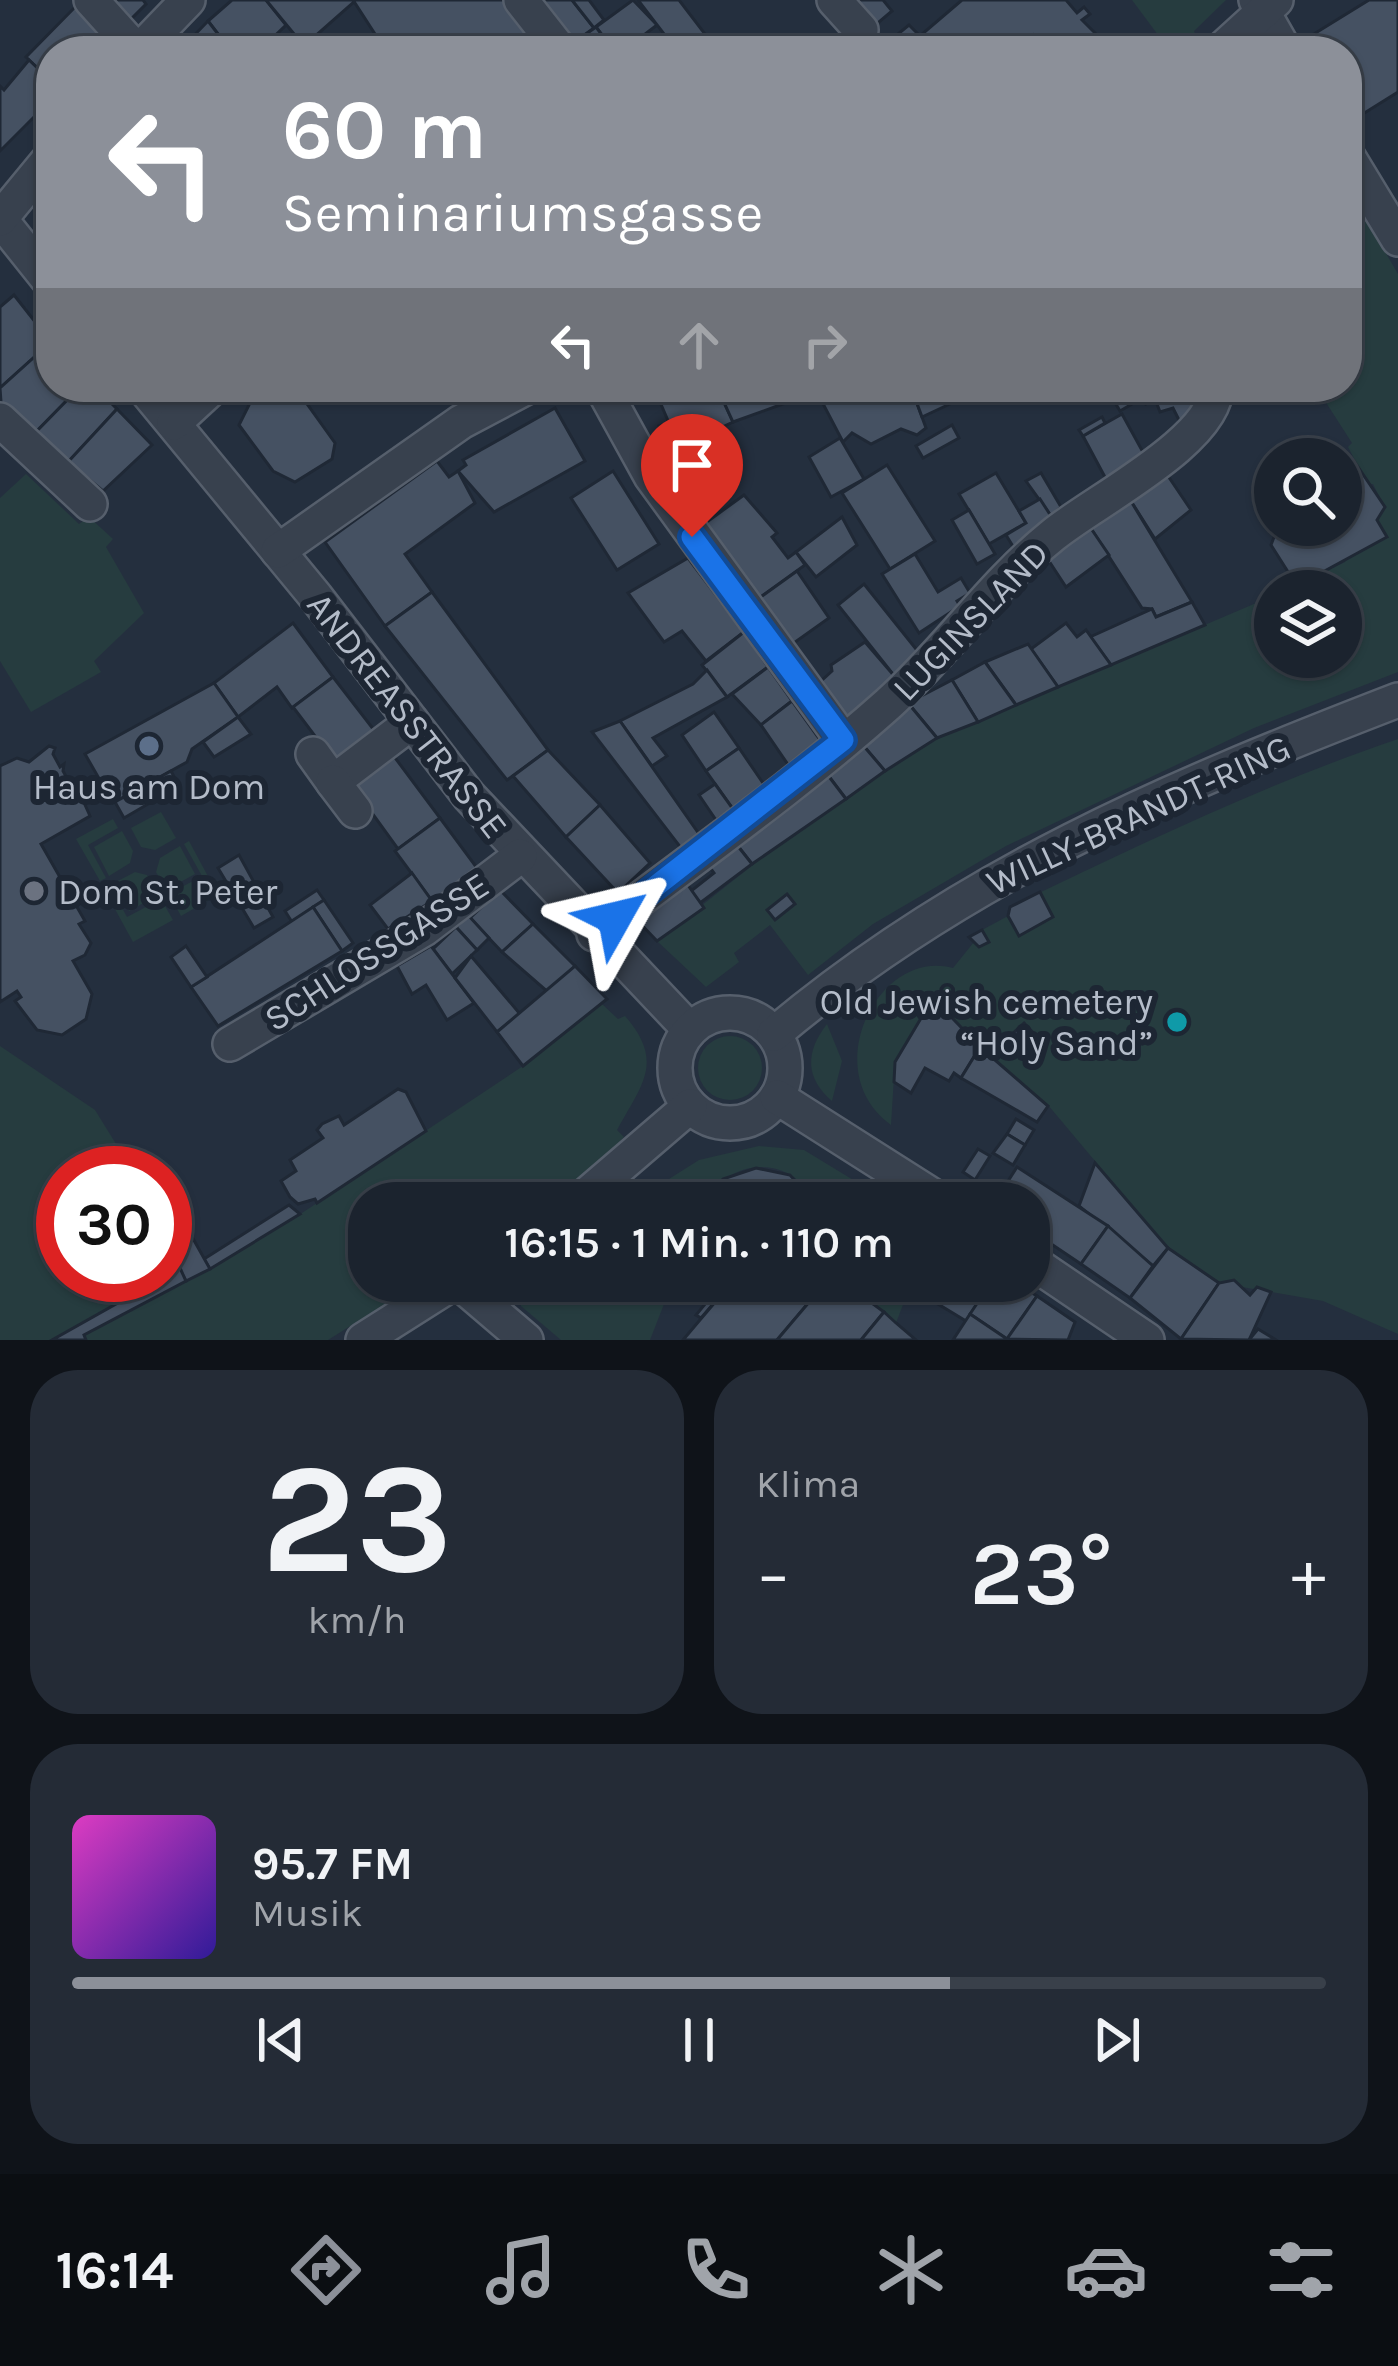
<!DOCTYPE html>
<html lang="de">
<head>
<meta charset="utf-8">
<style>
  :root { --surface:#1b232e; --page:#242b36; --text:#f1f3f6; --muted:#a0a4aa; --line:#39404a; --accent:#8c9099 }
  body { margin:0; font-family:Karla,sans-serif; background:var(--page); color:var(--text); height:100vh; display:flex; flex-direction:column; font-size:45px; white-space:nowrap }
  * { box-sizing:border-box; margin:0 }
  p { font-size:39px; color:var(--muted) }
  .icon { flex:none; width:66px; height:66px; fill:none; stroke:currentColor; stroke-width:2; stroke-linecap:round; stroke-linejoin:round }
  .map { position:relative; height:1340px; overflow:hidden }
  .details { display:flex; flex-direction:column; gap:30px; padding:30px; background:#0f1319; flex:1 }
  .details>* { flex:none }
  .guide { position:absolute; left:36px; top:36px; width:1326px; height:366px; border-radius:48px; box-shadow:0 3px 9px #0004,0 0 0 3px var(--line); background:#8c9099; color:#fff; overflow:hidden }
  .buttons { position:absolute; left:1254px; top:438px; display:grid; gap:24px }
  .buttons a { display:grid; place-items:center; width:108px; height:108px; border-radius:50%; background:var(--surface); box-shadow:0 3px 9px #0004,0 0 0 3px var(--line); font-size:60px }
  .speed { position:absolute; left:36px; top:1146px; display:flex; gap:24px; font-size:60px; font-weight:700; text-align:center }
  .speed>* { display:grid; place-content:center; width:156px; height:156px; border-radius:50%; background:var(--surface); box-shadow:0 3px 9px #0004,0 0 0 3px var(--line); line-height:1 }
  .speed .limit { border:18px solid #d22; background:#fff; color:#111 }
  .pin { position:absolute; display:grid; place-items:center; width:102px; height:102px; color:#fff; margin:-123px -51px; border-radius:50% 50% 50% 0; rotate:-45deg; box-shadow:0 0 12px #0007 }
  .pin .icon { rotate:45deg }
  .me { position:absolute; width:132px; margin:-66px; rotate:53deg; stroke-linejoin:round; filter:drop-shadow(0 0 9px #0008) }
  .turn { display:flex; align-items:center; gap:42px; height:252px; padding:0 48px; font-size:54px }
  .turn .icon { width:156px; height:156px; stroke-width:2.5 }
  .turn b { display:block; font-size:84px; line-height:102px }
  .lanes { display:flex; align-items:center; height:114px; padding:0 48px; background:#0003; justify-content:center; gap:60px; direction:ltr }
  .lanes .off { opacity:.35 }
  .big { font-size:90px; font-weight:600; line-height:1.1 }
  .details .widget { flex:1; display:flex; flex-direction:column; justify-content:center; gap:18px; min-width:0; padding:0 42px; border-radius:48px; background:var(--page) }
  .details .dial { align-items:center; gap:0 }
  .dial b { font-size:156px; line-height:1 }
  .song { display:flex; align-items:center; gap:36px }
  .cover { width:144px; height:144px; border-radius:18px; background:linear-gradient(135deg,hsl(310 70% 55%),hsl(250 70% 35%)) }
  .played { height:12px; border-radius:6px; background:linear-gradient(90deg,var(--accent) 70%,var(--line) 70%) }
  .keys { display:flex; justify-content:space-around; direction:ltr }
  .heat { display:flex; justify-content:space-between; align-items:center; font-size:66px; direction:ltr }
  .details .tiles { flex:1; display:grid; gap:30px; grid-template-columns:1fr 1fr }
  .widget:last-child { grid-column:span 2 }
  .trip { position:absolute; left:348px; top:1182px; width:702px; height:120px; border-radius:48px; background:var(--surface); box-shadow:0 3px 9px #0004,0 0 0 3px var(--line); font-weight:600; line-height:120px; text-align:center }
  .dock { display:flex; height:192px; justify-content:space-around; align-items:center; background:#0b0e12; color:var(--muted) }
  .dock .icon { width:84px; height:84px }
  .dock .on { color:var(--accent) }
  .dock b { font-size:54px; color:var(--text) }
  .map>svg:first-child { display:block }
  .green { fill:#263c3f }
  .building { fill:#455162; stroke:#1f2835; stroke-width:3 }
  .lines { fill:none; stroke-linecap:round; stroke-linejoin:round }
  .minor-casing { stroke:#565f6c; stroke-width:38 }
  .minor { stroke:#38414e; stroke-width:33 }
  .route-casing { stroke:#114b97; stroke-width:30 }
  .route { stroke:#1a73e8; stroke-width:21 }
  .service-dot { fill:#5c6f8a; stroke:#1d2633; stroke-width:4.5 }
  .worship-dot { fill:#6b7280; stroke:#1d2633; stroke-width:4.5 }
  .culture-dot { fill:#0f9aa8; stroke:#1d2633; stroke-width:4.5 }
  .labels { text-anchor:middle; stroke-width:12; stroke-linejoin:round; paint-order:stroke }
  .street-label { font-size:36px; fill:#b4bcc9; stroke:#1d2633 }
  .poi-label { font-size:36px; fill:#b4bcc9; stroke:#1d2633 }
</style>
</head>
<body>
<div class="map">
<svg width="1398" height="1340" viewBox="0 0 1398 1340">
  <rect width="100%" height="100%" fill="#242f3e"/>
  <!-- green -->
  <g class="green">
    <path d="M1132,0H1226L1194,31L1197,40L1186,51H1170Z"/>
    <path d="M1347,186L1398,274V672L1254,728L1006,846L873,924L808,975L770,925L734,953L739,962L706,987L657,941L812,818L909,751L1275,595V657H1341V591H1285L1345,562L1384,506L1373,484L1368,485L1348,447L1352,443L1316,387H1347Z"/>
    <path d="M26,474L79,524L89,517L113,539L106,547L144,613L94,661L101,672L31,712L0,661V498Z"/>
    <path d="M1398,739V1334L1323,1301L1219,1283L1168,1248L1048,1105L990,1057L934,999L895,1061L891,1125C816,1071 879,947 953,968L974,942L969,937L1008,916L1012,906C1139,845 1263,785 1398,739Z"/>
    <path d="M161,812L176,838L155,850L141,847L131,828Z"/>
    <path d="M113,819L118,828L88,845L106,878L100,881L76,839Z"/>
    <path d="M122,831L133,851L130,863L109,876L94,847Z"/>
    <path d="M189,841L218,895L181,916L169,894L202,876L184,844Z"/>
    <path d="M180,846L195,874L166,890L156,872L160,858Z"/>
    <path d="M135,872L147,875L158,895L129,911L114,883Z"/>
    <path d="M110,886L127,917L161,899L173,920L133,942L104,889Z"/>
    <path d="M602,1004L618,1019L625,1016C665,1062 642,1084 617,1130L624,1137L588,1175L544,1203H369V1281H422L328,1340H86L84,1335L299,1215L523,1066Z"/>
    <path d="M827,1024L842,1061L832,1101C805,1078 805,1052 827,1024Z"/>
    <circle cx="730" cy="1068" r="32"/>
    <path d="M0,1046L95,1110L134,1173H63V1275H165V1228L173,1243L168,1249L178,1265L177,1269L52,1340H0Z"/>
    <path d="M759,1146L804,1150L891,1203H827L812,1190L807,1194C797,1185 802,1181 789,1174C757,1157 720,1173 703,1203H631L699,1160Z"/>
    <path d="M517,1281H673L650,1340H561L521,1306Z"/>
    <path d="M842,1281H912L896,1323Z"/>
  </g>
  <!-- building -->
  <g class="building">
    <path d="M103,0H143L146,4L126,24Z"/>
    <path d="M232,0H266L286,25L259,51H231L208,21Z"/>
    <path d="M266,0H353L354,2L304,46Z"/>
    <path d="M353,0H510L545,51H386Z"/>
    <path d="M534,0H572L594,28L565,49Z"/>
    <path d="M572,0H589L604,20L594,28Z"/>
    <path d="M633,0L657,25L623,51H614L596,27Z"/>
    <path d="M638,0H679L718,51H677Z"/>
    <path d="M847,0H883L892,11L872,28Z"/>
    <path d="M962,0H1066L1077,13L1084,7L1090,14L1082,20L1109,47L1045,51L1033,35L1014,51H877L909,25L920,36Z"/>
    <path d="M1369,0H1398V92L1358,117L1347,99V51H1317L1309,37Z"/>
    <path d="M80,2L111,39L99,51H51V81L26,57Z"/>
    <path d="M208,21L231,51H179Z"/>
    <path d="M596,27L614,51H567L565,49Z"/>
    <path d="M29,60L51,81V100L0,151V86L4,90Z"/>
    <path d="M14,295L51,342L0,388V307Z"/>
    <path d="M51,342V387H80L34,434L1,402L0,388Z"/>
    <path d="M80,387H95L117,409L68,462L34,434Z"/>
    <path d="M258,387L269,391L284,387L302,397L335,443L332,459L295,482L273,471L239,425Z"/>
    <path d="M701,387H717L733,422L716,430L731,471L696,492L672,432L663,436L659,426L669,423L660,402Z"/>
    <path d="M717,387H786L791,401L733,422Z"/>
    <path d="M911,387L926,428L917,435L901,429L871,444L852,433L843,442L820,398L844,387Z"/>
    <path d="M911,387H986L922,417Z"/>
    <path d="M1150,387L1155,400L1146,404L1144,397L1120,411L1107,389Z"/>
    <path d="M1175,387H1199L1201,395L1181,424L1173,408L1160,412L1154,396Z"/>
    <path d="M555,408L585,461L494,512L458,471L466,465L463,460Z"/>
    <path d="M117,409L152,445L103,491L68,462Z"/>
    <path d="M1122,414L1144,454L1106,479L1083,436Z"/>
    <path d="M1102,417L1105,423L1083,436L1079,430Z"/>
    <path d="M952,425L959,438L923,458L916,446Z"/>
    <path d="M840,438L864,479L831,497L809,457Z"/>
    <path d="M437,461L449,477L458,471L475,503L405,554L432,592L385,626L325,542Z"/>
    <path d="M1354,461L1385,507L1377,520L1387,537L1297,586L1271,545L1277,529L1270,519L1275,517V525H1341V468Z"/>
    <path d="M887,465L935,541L890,569L842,493Z"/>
    <path d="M613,471L659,544L617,570L571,498Z"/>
    <path d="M996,473L1026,523L989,544L959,494Z"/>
    <path d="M1041,473L1061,507L1051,516L1026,481Z"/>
    <path d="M1166,473L1191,510L1155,539L1129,498Z"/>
    <path d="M744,495L777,533L772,537L788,558L796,552L805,565L758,599L704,524Z"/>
    <path d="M1129,498L1192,602L1156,617L1152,609L1142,608L1090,527Z"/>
    <path d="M1040,499L1051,516L1014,548L1006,535L1026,523L1019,511Z"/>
    <path d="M969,510L995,554L977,564L952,520Z"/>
    <path d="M842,517L857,545L816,577L796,552Z"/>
    <path d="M1090,527L1109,555L1066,587L1047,558Z"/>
    <path d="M915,554L938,592L961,578L970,593L957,601L960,606L919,633L882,574Z"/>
    <path d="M688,558L744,632L706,661L682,631L664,642L628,593Z"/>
    <path d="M797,571L829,618L791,645L758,599Z"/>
    <path d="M864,584L920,654L896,678L838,605Z"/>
    <path d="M432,592L548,750L507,780L385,626Z"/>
    <path d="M1192,602L1205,625L1111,665L1090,637L1152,609L1156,617Z"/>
    <path d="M293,623L333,677L292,708L277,687L238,717L214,683Z"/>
    <path d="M1066,623L1077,637L1086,630L1111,665L1058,687L1031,649Z"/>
    <path d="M744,632L768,667L727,697L702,665Z"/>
    <path d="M865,642L896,678L844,720L819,683L832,671L831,665Z"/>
    <path d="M1028,644L1058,687L1016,705L985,662Z"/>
    <path d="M985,662L1016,705L978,722L952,680Z"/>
    <path d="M768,667L792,701L761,725L732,694Z"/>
    <path d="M707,670L727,697L653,738L667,756L652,766L620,721L693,684Z"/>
    <path d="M333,677L384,743L343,773L293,707Z"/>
    <path d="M952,680L978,722L937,738L908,703Z"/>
    <path d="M214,683L238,717L192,749L187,762L113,803L85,754Z"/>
    <path d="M792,701L820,740L789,766L761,725Z"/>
    <path d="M908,703L937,738L885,771L862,744Z"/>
    <path d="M714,712L739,748L706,771L682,735Z"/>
    <path d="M238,717L251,734L214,757L203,742Z"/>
    <path d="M620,721L699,834L681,848L592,732Z"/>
    <path d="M384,743L440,818L398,849L343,773Z"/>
    <path d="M862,744L885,771L846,799L827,774Z"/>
    <path d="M49,746L55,748L53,754L60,767L64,764L63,771L73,789L77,787L90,816L41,844L85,921L79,924L91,943L85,955L73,961L92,994L86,1019L62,1035L37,1030L15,1001L21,997L17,991L0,1002V766L17,758L29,762Z"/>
    <path d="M739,748L765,786L733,809L706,771Z"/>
    <path d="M548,750L600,805L566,837L513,776Z"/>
    <path d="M171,771L179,786L124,818L115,802Z"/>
    <path d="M827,774L846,799L752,864L737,845Z"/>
    <path d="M715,784L733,809L716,820L699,795Z"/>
    <path d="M600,805L650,863L618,893L566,837Z"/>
    <path d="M440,818L477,868L432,901L395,851Z"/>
    <path d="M737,845L752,864L700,903L691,891L714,873L708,865Z"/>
    <path d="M239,855L273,917L254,928L218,868Z"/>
    <path d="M412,873L432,901L388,929L370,905Z"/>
    <path d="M685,881L704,908L657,941L635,918Z"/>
    <path d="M317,890L324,900L292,922L285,911Z"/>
    <path d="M500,890L533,924L502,952L470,918Z"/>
    <path d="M1040,892L1053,917L1019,936L1008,916L1010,907Z"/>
    <path d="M787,894L795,904L775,920L767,910Z"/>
    <path d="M324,900L353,943L342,951L313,907Z"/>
    <path d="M313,907L342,951L218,1026L191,987Z"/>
    <path d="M468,915L489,938L477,950L456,927Z"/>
    <path d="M533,924L575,966L549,993L502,952Z"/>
    <path d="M456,927L477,950L452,974L433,949Z"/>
    <path d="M982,930L989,942L979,947L969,937Z"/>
    <path d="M186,946L207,977L191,987L171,957Z"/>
    <path d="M431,946L474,1003L447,1020L426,985L412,994L397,966Z"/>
    <path d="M471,956L520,1014L497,1032L455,978Z"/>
    <path d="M575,966L607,999L523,1066L497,1032Z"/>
    <path d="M933,998L980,1047L961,1078L954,1073L949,1081L925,1068L911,1093L894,1082L895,1062Z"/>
    <path d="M1024,1023L1037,1037L1022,1050L1010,1036Z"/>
    <path d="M980,1047L1048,1106L1037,1122L961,1078Z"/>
    <path d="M398,1089L406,1092L426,1131L317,1203L315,1199L298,1204L290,1197L281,1181L296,1171L290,1160L323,1138L317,1130L322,1124L339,1116L344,1125Z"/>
    <path d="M1016,1119L1034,1130L1025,1145L1007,1134Z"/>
    <path d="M1007,1134L1025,1145L1013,1165L993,1153Z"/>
    <path d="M978,1149L990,1156L975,1180L963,1172Z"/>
    <path d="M1095,1163L1168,1248L1153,1266L1079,1206Z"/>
    <path d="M1017,1167L1108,1226L1081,1264L1029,1229V1203H994Z"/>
    <path d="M756,1168L790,1175L807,1194L800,1203H703L723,1179Z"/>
    <path d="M811,1189L827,1203H800Z"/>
    <path d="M289,1205L300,1214L210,1269L204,1259Z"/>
    <path d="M1108,1226L1153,1266L1130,1298L1081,1264Z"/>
    <path d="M191,1235L210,1269L186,1281L167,1248Z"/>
    <path d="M1168,1248L1219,1283L1181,1339L1130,1298Z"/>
    <path d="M180,1268L186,1281L84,1335L86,1340H52Z"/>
    <path d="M1234,1280L1250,1295L1257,1287L1271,1292L1249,1340L1181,1339L1219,1283Z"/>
    <path d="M724,1281H733L701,1318L696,1315Z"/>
    <path d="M733,1281H827L777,1340H683Z"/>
    <path d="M827,1281H842L884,1312L861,1340H777Z"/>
    <path d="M928,1281H992L966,1321L938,1304L946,1293Z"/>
    <path d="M992,1281H1013L1037,1296L1007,1339L970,1314Z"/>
    <path d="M1037,1296L1075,1322L1068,1340L1007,1339Z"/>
    <path d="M884,1312L896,1323L916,1340H861Z"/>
    <path d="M970,1314L1007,1339L1009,1340H953Z"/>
    <path d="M1258,1329L1276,1340H1249Z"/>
  </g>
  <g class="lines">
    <!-- minor casing -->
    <g class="minor-casing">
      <g id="minor">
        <path d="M91,0L137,51"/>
        <path d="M521,0L561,51"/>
        <path d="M834,0L861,30L858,51"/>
        <path d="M1256,0L1285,51"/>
        <path d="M139,51L188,0"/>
        <path d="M1220,51L1276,0"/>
        <path d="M1347,155L1398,239"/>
        <path d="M0,219L51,283"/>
        <path d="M0,219L51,157"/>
        <path d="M143,387L316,597L469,796L690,1030"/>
        <path d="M602,387L651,476L843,740"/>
        <path d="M0,420L90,504"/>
        <path d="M174,423L213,387"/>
        <path d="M278,551L461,422L527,387"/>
        <path d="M313,754L333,782L412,722"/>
        <path d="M333,782L355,811"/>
        <path d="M594,934C693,858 795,787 888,704C947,651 992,584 1053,535C1093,502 1217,440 1216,387"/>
        <circle cx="730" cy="1068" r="55"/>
        <path d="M774,1034C963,875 1170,788 1398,700"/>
        <path d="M230,1044L424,929L520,856"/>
        <path d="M777,1097L944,1203"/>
        <path d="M577,1203L690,1106"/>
        <path d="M1029,1260L1147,1340"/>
        <path d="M457,1281L526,1340"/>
        <path d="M363,1340L456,1281"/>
      </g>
    </g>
    <!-- minor -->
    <use href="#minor" class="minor"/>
  </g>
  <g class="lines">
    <!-- route casing -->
    <g class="route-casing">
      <path id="route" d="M615,918L843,740L692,537"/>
    </g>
    <!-- route -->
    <use href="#route" class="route"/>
  </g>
  <!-- markers -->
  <circle class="service-dot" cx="149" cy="746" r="12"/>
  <circle class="worship-dot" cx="34" cy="891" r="12"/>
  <circle class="culture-dot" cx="1177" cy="1022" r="12"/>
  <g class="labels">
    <!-- street labels -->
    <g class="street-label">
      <text transform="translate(970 620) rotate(-46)" y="13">LUGINSLAND</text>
      <text transform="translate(408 715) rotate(52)" y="13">ANDREASSTRASSE</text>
      <text transform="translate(1138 814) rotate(-25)" y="13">WILLY-BRANDT-RING</text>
      <text transform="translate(376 951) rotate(-33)" y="13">SCHLOSSGASSE</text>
    </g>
    <!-- poi labels -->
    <g class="poi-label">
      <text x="149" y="799">Haus am Dom</text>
      <text x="58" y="904" text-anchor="start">Dom St. Peter</text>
      <text x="1153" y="1014" text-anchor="end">Old Jewish cemetery<tspan x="1153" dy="41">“Holy Sand”</tspan></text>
    </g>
  </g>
</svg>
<div class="buttons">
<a><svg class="icon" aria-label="search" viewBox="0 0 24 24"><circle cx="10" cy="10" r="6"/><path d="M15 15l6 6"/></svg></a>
<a><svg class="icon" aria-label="layers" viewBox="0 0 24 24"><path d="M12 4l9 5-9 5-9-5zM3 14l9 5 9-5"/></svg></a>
</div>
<div class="speed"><div class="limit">30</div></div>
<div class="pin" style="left:692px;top:537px;background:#d93025"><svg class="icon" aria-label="arrive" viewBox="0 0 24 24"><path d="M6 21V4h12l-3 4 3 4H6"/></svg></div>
<svg class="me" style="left:615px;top:918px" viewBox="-20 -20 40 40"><path d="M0-17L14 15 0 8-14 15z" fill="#1a73e8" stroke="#fff" stroke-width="4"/></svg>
<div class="trip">16:15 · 1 Min. · 110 m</div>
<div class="guide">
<div class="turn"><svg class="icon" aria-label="left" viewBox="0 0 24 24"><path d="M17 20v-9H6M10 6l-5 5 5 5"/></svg><div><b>60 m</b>Seminariumsgasse</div></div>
<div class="lanes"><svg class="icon" aria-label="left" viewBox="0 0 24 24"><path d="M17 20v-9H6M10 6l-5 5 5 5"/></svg><svg class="icon off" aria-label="ahead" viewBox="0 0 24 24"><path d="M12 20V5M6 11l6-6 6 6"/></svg><svg class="icon off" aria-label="right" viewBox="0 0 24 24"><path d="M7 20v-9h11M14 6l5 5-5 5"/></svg></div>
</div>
</div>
<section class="details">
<div class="tiles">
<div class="widget dial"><b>23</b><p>km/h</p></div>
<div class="widget"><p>Klima</p>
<div class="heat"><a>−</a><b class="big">23°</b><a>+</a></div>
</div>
<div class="widget">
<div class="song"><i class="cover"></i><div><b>95.7 FM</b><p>Musik</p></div></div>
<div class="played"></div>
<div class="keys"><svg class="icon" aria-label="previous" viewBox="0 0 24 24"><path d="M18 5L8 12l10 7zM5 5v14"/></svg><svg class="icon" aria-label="pause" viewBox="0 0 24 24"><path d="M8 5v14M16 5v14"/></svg><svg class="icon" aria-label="next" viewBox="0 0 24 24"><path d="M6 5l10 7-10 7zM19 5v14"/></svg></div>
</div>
</div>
</section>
<nav class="dock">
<b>16:14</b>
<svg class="icon on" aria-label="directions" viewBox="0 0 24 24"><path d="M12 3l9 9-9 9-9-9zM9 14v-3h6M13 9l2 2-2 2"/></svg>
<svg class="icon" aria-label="music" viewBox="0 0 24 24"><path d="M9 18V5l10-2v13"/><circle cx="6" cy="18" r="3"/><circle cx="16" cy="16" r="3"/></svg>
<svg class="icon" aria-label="phone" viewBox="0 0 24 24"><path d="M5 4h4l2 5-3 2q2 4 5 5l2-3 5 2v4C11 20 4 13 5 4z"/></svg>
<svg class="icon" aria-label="climate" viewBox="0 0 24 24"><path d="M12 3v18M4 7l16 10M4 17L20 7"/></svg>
<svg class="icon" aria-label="car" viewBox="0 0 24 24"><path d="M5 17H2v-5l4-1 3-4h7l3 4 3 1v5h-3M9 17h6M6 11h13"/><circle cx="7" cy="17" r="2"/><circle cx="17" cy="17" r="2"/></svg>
<svg class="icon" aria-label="filters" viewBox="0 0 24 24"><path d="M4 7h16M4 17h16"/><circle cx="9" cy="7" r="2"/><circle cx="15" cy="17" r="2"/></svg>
</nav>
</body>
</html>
